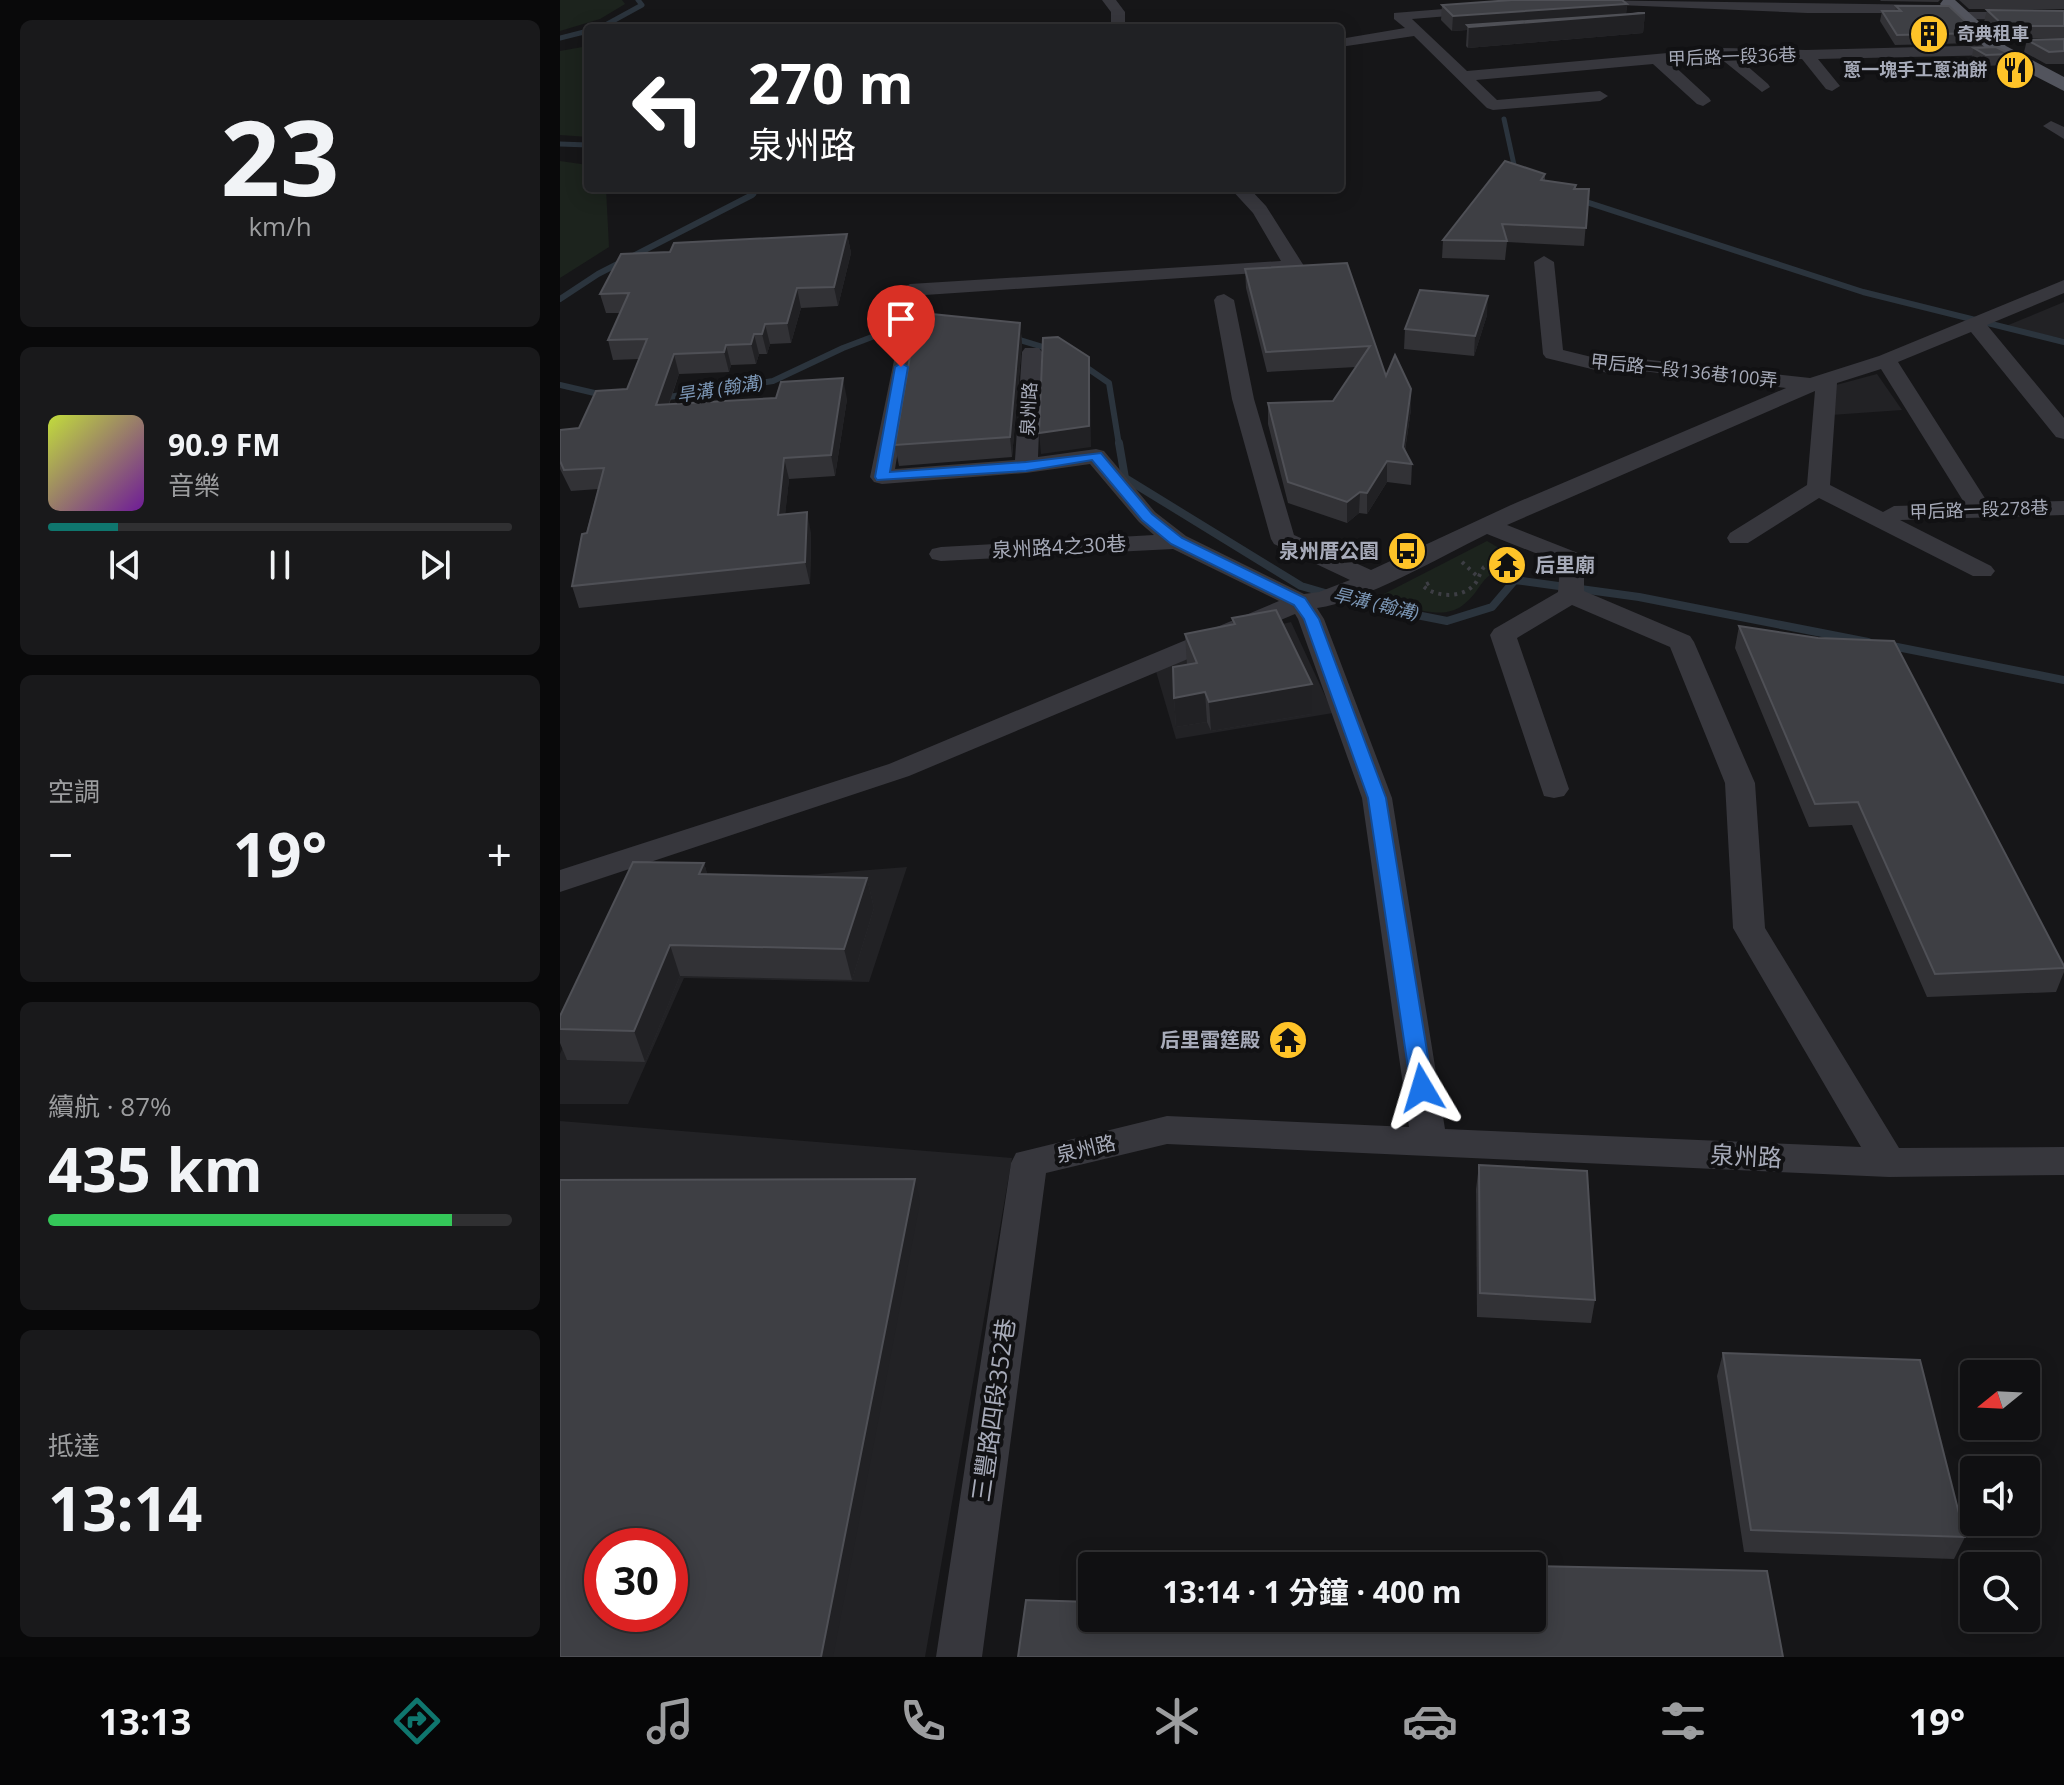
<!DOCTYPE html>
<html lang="zh-TW">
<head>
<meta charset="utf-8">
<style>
  :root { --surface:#101012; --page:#19191b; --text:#f1f3f6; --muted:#9c9d9f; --line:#303032; --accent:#0f766e }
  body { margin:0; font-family:"Open Sans","Noto Sans TC",sans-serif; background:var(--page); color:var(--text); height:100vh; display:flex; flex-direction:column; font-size:30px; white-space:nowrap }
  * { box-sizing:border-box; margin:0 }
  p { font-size:26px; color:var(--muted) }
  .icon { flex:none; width:44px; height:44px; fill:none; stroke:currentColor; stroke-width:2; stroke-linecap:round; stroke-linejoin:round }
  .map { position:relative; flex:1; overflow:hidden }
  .drawer { display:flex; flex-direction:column; gap:20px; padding:20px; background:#09090a; width:560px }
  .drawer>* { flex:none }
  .hud { position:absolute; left:24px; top:24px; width:760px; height:168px; border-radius:8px; box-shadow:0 4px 20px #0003,0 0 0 2px var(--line); background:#202124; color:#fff; overflow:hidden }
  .needle { width:52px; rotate:252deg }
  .controls { position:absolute; left:1400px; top:1360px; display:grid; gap:16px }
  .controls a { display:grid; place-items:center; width:80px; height:80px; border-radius:8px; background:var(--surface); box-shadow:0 4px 20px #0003,0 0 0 2px var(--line); font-size:40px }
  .speed { position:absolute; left:24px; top:1528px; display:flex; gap:16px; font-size:40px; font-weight:700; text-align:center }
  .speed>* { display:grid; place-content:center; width:104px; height:104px; border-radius:50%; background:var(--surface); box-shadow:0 4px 20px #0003,0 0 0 2px var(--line); line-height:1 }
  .speed .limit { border:12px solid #d22; background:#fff; color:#111 }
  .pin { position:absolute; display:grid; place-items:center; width:68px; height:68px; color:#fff; margin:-82px -34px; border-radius:50% 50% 50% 0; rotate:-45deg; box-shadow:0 0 8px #0007 }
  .pin .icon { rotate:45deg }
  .me { position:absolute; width:88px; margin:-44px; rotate:353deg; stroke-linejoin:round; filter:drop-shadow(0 0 6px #0008) }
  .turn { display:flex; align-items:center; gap:28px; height:168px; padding:0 32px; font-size:36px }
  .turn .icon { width:104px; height:104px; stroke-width:2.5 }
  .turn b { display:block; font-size:56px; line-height:68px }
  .big { font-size:60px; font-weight:700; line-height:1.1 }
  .drawer .tile { flex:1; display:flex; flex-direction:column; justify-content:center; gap:12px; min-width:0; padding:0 28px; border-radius:12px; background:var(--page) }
  .drawer .dial { align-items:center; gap:0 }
  .dial b { font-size:104px; line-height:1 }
  .song { display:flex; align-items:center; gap:24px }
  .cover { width:96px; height:96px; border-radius:12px; background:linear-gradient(135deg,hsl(70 70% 55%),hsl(280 70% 35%)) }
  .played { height:8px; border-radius:4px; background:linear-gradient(90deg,var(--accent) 15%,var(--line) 15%) }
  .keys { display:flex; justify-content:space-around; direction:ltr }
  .heat { display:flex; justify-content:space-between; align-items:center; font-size:44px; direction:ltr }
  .charge { height:12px; border-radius:6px; background:linear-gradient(90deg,#34c759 87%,var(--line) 0) }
  .trip { position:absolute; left:518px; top:1552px; width:468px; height:80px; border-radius:8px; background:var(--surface); box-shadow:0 4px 20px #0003,0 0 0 2px var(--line); font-weight:700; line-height:80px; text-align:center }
  .tab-bar { display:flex; height:128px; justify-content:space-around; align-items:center; background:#060607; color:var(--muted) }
  .tab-bar .icon { width:56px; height:56px }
  .tab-bar .active { color:var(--accent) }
  .tab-bar b { font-size:36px; color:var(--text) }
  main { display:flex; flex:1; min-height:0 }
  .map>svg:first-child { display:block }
  .built { fill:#222225; fill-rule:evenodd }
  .green { fill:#1c231d }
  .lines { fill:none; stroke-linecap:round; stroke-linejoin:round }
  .stream-far2 { stroke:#2b343d; stroke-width:5 }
  .stream-far1 { stroke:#2b343d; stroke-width:6 }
  .stream { stroke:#2b343d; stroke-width:8 }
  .path { stroke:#3d3e44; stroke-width:4; stroke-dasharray:3 5; stroke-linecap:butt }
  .minor { fill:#37373d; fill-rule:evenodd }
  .major { fill:#52545d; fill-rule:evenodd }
  .wall { fill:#323236 }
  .shaded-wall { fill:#212124 }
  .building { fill:#3e3f44; stroke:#4f5056; stroke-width:2; fill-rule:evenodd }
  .route { fill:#1a73e8; stroke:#114b97; stroke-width:2 }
  .labels { text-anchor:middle; stroke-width:8; stroke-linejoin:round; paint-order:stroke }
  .far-poi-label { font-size:18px; font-weight:bold; fill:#a7abb9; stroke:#111113; text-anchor:start }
  .far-street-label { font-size:18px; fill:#a7abb9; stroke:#111113 }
  .far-water-label { font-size:18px; font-style:italic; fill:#7c97b6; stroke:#111113 }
  .street-label { font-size:20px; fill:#a7abb9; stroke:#111113 }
  .poi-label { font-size:20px; font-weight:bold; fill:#a7abb9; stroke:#111113; text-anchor:end }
  .near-street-label { font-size:24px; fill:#a7abb9; stroke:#111113 }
</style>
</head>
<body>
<main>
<section class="drawer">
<div class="tile dial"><b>23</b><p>km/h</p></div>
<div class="tile">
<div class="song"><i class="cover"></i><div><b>90.9 FM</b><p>音樂</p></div></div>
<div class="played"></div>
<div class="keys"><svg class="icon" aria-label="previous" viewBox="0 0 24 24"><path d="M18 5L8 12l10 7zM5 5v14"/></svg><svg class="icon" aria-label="pause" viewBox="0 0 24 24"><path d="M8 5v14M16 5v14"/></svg><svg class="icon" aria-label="next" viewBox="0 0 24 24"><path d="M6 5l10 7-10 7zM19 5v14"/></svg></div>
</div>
<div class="tile"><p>空調</p>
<div class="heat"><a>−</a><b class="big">19°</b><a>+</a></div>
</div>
<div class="tile"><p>續航 · 87%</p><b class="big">435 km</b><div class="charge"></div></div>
<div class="tile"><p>抵達</p><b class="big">13:14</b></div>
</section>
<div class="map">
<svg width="1504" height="1657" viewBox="0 0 1504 1657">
  <rect width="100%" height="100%" fill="#161618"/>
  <!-- built -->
  <g class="built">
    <path d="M1504,302V339L1446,326Z"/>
    <path d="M1317,374L1342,410L1271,415L1276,385Z"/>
    <path d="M731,622L773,713L616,739L595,668L661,639Z"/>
    <path d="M347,867L309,982L124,978L68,1104H0V1054L71,889Z"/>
    <path d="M0,1121L452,1158L365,1657H0ZM42,1546H110V1614H42Z"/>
  </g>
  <!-- green -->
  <g class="green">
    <path d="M0,0H62L65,4L40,19L0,31Z"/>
    <path d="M28,46V137L0,135V51Z"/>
    <path d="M0,161L28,165V188H46L49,247L0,278Z"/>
    <path d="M927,541L956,558L950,567C919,573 924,589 903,605C881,623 841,604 818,597Z"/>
  </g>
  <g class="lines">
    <!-- stream-far2 -->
    <g class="stream-far2">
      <path d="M40,28L82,5L78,0"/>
      <path d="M0,38L28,31"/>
      <path d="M944,119L956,174"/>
      <path d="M0,144L28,145"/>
      <path d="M188,197L194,194L193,188"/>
    </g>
    <!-- stream-far1 -->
    <g class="stream-far1">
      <path d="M1017,199L1303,292L1504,342"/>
      <path d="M0,299L38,274L192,195"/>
      <path d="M453,338L493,350"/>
      <path d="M520,363L549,383L559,445"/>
      <path d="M0,385L43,395"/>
      <path d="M102,398L213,381L283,348L333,329L363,330"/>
    </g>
    <!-- stream -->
    <g class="stream">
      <path d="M559,443L565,478L741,586L806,605L887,621L932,607L955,580L1079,597L1308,642"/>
      <path d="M1327,645L1504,680"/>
    </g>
    <!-- path -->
    <g class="path">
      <path d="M902,562L916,575"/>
      <path d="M869,583L863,586C875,597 901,599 914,585C918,581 920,572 924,567L950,557"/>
    </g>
    <!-- minor -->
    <g class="minor">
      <path d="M542,0H556L565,12V28H551V12Z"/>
      <path d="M1019,0L1376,5L1383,9L1376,13H1247L1059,5L1024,7L1019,6Z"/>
      <path d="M921,6L926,7V13L852,19L907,71L1163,48L1246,50L1439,45L1447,50L1439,55L1258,59L1280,86L1272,91L1266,89L1242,59L1178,58L1208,84L1210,87L1202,92L1160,58L1110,62L1149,98L1151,101L1143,106L1137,104L1093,64L916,80L937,100L1040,91L1048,96L1040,101L933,110L927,108L854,36L780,47V39L845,28L834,19V13Z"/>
      <path d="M1402,12H1504V20L1397,19L1395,16Z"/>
      <path d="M1491,121L1504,127V139L1483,126Z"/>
      <path d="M670,188H689L706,206L744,266L741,270L350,296L340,290L350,284L721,261L693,213Z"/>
      <path d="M984,256L994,262L1003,350L1048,361L1082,359L1250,378L1319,356L1504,280V293L1427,325L1504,418V439L1496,437L1411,332L1338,362L1428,503L1504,501V515L1340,520L1431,566L1435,571L1431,576H1413L1259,498L1188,543H1170L1167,538L1170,533L1247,485L1255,391L947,525L1018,553L1024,566V591L1130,636L1134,642L1195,783L1205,928L1339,1148L1504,1147V1175L1329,1177L607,1144L486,1173L422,1657H376L451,1163L456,1153L607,1116L849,1127L802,798L738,619L735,614L349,776L0,892V870L329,764L719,601L613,549L381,561L372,559L369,554L372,549L381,547L594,535L579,522L530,464L466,473L322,484L314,482L310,477L339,336L346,334L356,340L335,469L455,460L462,352L465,348H479L482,352L478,457L536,449L544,451L595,512L626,536L744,594L759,592L790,580L714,544L711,539L672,399L654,300L657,296L664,294L674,300L694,399L734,535L811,570L951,505L1226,388L1082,371L1048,373L986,358L983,354L974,262ZM1321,369L1405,504L1334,506L1323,512L1270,485L1277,383ZM927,534L998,562L1000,566L998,592L934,629L930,635L984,796L994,798L1004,796L1009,789L957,638L1012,605L1110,647L1165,783L1173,928L1301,1147L885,1129L832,798L764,619L757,608C803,602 882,556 927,534Z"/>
    </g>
    <!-- major -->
    <path class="major" d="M1383,0H1395L1446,46L1504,77V91L1432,54L1383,8L1380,4Z"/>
  </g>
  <!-- wall -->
  <g class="wall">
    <path d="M1320,0H1380L1378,2L1321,1Z"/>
    <path d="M1399,0H1504V9H1409Z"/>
    <path d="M1067,4L1066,14L1085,13L1083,33L908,48L906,46L907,30L892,31L881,20L882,5Z"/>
    <path d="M1336,6L1418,33L1416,43L1335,45L1320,21L1322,11H1335Z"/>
    <path d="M1427,10L1504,11V38H1442L1424,22Z"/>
    <path d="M1504,39V64H1486L1464,52L1467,40Z"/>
    <path d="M1414,48L1450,54L1447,65L1424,66L1411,59Z"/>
    <path d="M985,174V181L1016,185V189H1029L1024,246L947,242L945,260L882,258L883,240Z"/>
    <path d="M287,234L291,253L278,306L241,308L231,343L210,344L207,354H199L196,364L171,365L169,372L119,374L109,405L287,399L275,476L229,479L225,514L251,533L250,584L19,608L12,586L38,489L11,491L0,469V430L19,428L67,389L79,359L53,360L48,340L60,313H46L40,294L110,252Z"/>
    <path d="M787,263L826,376L851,389V409L845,451L852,464L851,485L827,482L807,514L799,513L787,523L728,503L708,424V403L773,401L796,367L707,372L686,288L685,269Z"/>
    <path d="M352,312L460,323L462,343L452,457L339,466L335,445L355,329Z"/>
    <path d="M927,315L914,356L844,349L845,329Z"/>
    <path d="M672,618L752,714L651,731L647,722L616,727L614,698L627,665L625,634L672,625Z"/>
    <path d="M1179,626L1504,966V972L1496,992L1367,997L1292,825L1249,827L1175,648Z"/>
    <path d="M144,863L147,874L307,878L314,908L292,980L120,976L85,1062L7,1060L0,1043V1016Z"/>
    <path d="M919,1165L1035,1300L1031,1323L917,1317L916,1189Z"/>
    <path d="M1163,1353L1405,1537L1394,1559L1184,1552L1157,1376Z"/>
  </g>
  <!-- shaded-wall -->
  <g class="shaded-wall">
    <path d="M1067,4L1066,15L1085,13L1083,33L908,48L909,27L907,25V30L892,31L893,16Z"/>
    <path d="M287,234L291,253L278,306L274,287Z"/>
    <path d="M237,288L241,308L231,343L227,323Z"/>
    <path d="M928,296L927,315L914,356L915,336Z"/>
    <path d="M460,323L462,343L452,457L450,437Z"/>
    <path d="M205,324L210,344L207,354L202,334Z"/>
    <path d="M194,334L199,354L196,364L191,344Z"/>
    <path d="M166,345L171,365L169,372L164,352Z"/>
    <path d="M114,354L119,374L101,426L96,405Z"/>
    <path d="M529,357L530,377L531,447L481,454L479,433Z"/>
    <path d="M283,378L287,399L275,476L271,455Z"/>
    <path d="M851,389V409L843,463V447Z"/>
    <path d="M224,458L229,479L223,536L218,515Z"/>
    <path d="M827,461V482L807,514V493Z"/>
    <path d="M800,492L799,513L787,523V502Z"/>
    <path d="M247,512L251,533L250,584L245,562Z"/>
    <path d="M752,684V714L651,731L649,702Z"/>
    <path d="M645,692L647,722L616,727L614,698Z"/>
    <path d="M144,863L153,893L139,874Z"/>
    <path d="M307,878L314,908L292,980L284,949Z"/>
    <path d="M110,945L120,976L85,1062L74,1031Z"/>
    <path d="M355,1179L360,1202L273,1657H261Z"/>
  </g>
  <!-- building -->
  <g class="building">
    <path d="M952,0H1062L1067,4L893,16L882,5Z"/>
    <path d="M1336,6H1389L1418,33L1337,35L1322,11H1341Z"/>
    <path d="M1427,10L1504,11V26H1444Z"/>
    <path d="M1085,13L909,27L907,25Z"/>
    <path d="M1504,39V51L1489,52L1467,40Z"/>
    <path d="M1436,47L1450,54L1426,55L1414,48Z"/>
    <path d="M945,161L985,174L981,180L1016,185L1014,189H1029L1026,228L942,224L947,241L883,240Z"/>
    <path d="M287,234L274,287L237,288L227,323L205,324L202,334H194L191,344L166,345L164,352L114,354L96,405L216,398L221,382L283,378L271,455L224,458L218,515L247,512L245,562L12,586L22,534L27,533L44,468L4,470L0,461V430L19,428L36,391L67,389L87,339L48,340L69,293L40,294L61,254L110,252L114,243Z"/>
    <path d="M787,263L826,376L835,355L851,389L843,447L852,464L827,461L807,493L800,492L787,502L728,482L708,403L773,401L810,346L706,352L685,269Z"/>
    <path d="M860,290L928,296L915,336L845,329Z"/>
    <path d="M352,312L460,323L450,437L335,445L356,321Z"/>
    <path d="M498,337L529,357V426L479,433L483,338Z"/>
    <path d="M716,610L752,684L649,702L645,692L614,698L613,667L637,663L625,634L675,624L672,618Z"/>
    <path d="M1179,626L1258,638L1334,641L1504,966V968L1375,974L1298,802L1255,804Z"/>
    <path d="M73,862L144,863L139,874L307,878L284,949L110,945L74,1031L0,1029V1016Z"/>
    <path d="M919,1165L1027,1171L1035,1300L920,1293Z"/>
    <path d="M355,1179L261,1657H0V1180ZM42,1546H110V1614H42Z"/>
    <path d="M1163,1353L1360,1360L1405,1537L1191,1530Z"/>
    <path d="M556,1558L958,1566H555Z"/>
    <path d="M972,1566L1207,1571L1223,1657H458L466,1600L532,1602V1618H972Z"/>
  </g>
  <!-- route -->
  <path class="route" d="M341,363L348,367L330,472L466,462L541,453L592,514L622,538L745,598L759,619L826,798L873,1088L869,1093H855L851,1088L808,798L744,619L734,605L611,544L582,520L532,460L466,471L317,480L315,477L335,367Z"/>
  <!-- icons -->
  <defs>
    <g id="building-disc" transform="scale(2)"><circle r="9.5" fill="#fec328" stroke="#111113"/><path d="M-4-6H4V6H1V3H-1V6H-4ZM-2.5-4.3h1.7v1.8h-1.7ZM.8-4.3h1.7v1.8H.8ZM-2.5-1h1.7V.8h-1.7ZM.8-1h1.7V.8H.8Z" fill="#111"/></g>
    <g id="restaurant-disc" transform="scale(2)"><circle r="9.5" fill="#fec328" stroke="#111113"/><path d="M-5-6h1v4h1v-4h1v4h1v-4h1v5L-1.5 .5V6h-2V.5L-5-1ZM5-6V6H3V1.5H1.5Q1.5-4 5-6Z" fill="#111"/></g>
    <g id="bus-disc" transform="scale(2)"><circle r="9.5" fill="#fec328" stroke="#111113"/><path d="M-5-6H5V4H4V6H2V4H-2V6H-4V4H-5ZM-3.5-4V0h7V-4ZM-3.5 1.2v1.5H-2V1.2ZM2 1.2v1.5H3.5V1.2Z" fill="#111"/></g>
    <g id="temple-disc" transform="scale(2)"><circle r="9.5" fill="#fec328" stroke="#111113"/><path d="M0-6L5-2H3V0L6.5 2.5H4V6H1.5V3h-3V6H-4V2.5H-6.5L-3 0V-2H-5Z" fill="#111"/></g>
  </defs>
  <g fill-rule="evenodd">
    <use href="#building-disc" x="1369" y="34"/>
    <use href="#restaurant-disc" x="1455" y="70"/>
    <use href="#bus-disc" x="847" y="551"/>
    <use href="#temple-disc" x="947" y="565"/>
    <use href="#temple-disc" x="728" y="1040"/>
  </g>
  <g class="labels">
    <!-- far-poi labels -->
    <g class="far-poi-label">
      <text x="1397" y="40">奇典租車</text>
      <text x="1427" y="76" text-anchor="end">蔥一塊手工蔥油餅</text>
    </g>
    <!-- far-street labels -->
    <g class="far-street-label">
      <text transform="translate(1172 57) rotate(-2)" y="6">甲后路一段36巷</text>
      <text transform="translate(1124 371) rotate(6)" y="6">甲后路一段136巷100弄</text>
      <text transform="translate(469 409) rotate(-87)" y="6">泉州路</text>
      <text transform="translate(1419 510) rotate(-2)" y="6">甲后路一段278巷</text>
    </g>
    <!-- far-water labels -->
    <g class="far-water-label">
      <text transform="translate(160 389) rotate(-9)" y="6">旱溝 (翰溝)</text>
      <text transform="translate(816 604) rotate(13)" y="6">旱溝 (翰溝)</text>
    </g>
    <!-- street labels -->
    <g class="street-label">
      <text transform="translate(499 547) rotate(-3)" y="7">泉州路4之30巷</text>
      <text transform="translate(526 1149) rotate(-13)" y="7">泉州路</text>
    </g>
    <!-- poi labels -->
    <g class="poi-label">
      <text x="819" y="558">泉州厝公園</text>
      <text x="975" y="572" text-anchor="start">后里廟</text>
      <text x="700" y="1047">后里雷筳殿</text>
    </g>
    <!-- near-street labels -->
    <g class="near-street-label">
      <text transform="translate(1186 1157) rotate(3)" y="8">泉州路</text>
      <text transform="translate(434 1410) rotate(-82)" y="8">三豐路四段352巷</text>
    </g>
  </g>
</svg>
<div class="controls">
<a><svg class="needle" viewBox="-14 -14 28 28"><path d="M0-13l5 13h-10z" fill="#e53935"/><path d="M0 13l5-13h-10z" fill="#9c9d9f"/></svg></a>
<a><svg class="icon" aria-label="sound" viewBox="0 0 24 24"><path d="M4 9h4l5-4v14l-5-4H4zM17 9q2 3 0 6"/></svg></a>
<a><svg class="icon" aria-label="search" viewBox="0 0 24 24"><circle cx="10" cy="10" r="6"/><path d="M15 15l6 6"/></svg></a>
</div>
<div class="speed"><div class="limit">30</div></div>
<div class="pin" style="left:341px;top:367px;background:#d93025"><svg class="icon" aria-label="arrive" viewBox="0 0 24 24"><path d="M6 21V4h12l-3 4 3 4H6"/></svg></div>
<svg class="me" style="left:862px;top:1088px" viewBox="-20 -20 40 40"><path d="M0-17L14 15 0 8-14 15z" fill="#1a73e8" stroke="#fff" stroke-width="4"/></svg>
<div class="trip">13:14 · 1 分鐘 · 400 m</div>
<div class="hud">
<div class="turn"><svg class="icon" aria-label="left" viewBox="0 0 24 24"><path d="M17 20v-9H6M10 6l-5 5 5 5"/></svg><div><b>270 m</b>泉州路</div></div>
</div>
</div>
</main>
<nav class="tab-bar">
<b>13:13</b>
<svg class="icon active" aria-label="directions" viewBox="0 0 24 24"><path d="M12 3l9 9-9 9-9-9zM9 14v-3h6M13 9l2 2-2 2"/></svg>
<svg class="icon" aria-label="music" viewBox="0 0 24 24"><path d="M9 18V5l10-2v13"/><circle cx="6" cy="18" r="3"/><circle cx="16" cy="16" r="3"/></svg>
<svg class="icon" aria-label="phone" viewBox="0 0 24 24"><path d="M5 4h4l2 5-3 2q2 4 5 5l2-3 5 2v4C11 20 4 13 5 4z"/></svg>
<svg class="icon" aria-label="climate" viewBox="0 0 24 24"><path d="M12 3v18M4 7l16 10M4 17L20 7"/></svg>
<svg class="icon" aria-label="car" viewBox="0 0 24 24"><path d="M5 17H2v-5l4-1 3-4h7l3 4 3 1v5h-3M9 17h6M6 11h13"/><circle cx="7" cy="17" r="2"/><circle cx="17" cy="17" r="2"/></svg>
<svg class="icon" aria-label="filters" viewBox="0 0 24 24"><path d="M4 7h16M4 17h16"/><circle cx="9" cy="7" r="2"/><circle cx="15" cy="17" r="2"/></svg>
<b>19°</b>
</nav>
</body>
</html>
